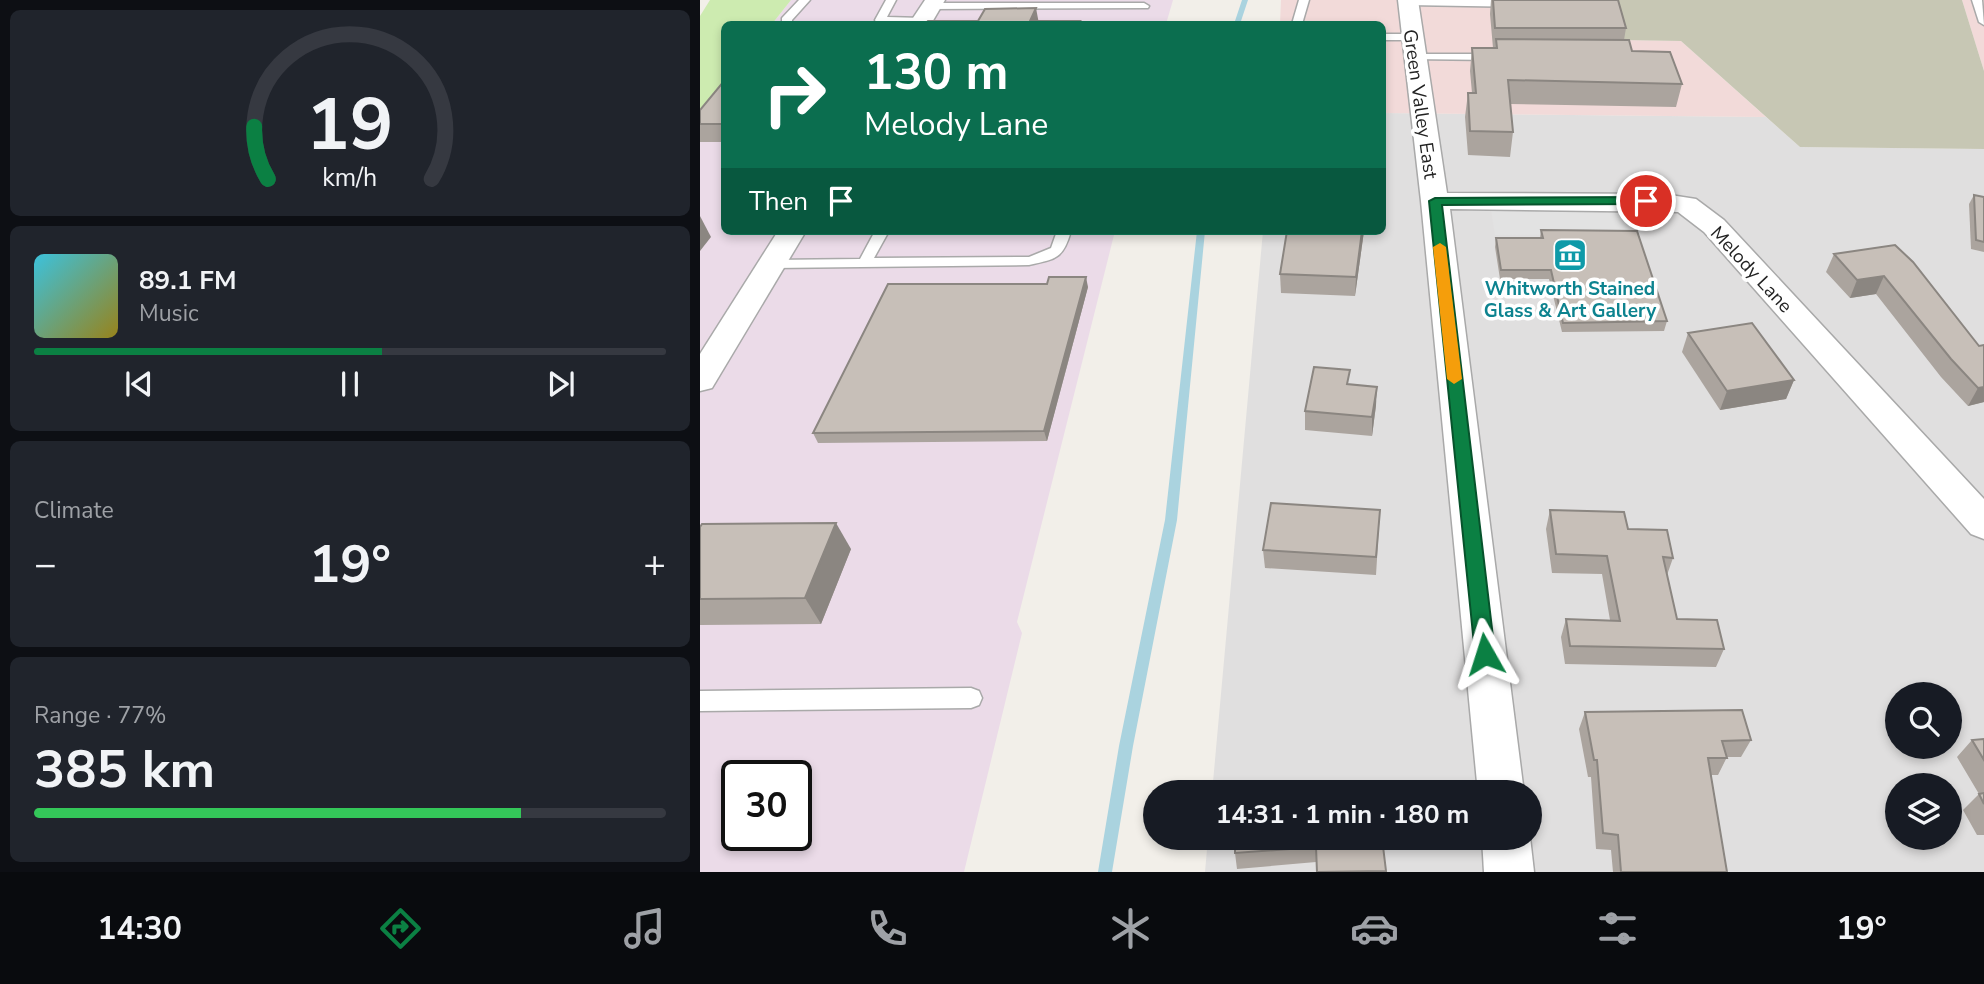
<!DOCTYPE html>
<html lang="en">
<head>
<meta charset="utf-8">
<style>
  :root { --surface:#171b24; --page:#20242c; --text:#f1f3f6; --muted:#9ea1a6; --line:#363941; --accent:#0b8043 }
  body { margin:0; font-family:"Nunito Sans",sans-serif; background:var(--page); color:var(--text); height:100vh; display:flex; flex-direction:column; font-size:26px; white-space:nowrap }
  * { box-sizing:border-box; margin:0 }
  p { font-size:23px; color:var(--muted) }
  .icon { flex:none; width:38px; height:38px; fill:none; stroke:currentColor; stroke-width:2; stroke-linecap:round; stroke-linejoin:round }
  .map { position:relative; flex:1; overflow:hidden }
  .details { display:flex; flex-direction:column; gap:10px; padding:10px; background:#0d0f14; width:700px }
  .details>* { flex:none }
  .top-card { position:absolute; left:21px; top:21px; width:665px; height:214px; border-radius:10px; box-shadow:0 4px 10px #0003; background:#0b6e4f; color:#fff; overflow:hidden }
  .buttons { position:absolute; left:1185px; top:682px; display:grid; gap:14px }
  .buttons a { display:grid; place-items:center; width:77px; height:77px; border-radius:50%; background:var(--surface); box-shadow:0 4px 10px #0003; font-size:35px }
  .speed { position:absolute; left:21px; top:760px; display:flex; gap:14px; font-size:35px; font-weight:700; text-align:center }
  .speed>* { display:grid; place-content:center; width:91px; height:91px; border-radius:50%; background:var(--surface); box-shadow:0 4px 10px #0003; line-height:1 }
  .speed .limit { border:4px solid #111; border-radius:10px; background:#fff; color:#111 }
  .pin { position:absolute; display:grid; place-items:center; width:60px; height:60px; color:#fff; margin:-30px; border:4px solid #fff; border-radius:50%; box-shadow:0 2px 7px #0007 }
  .me { position:absolute; width:77px; margin:-38px; rotate:354deg; stroke-linejoin:round; filter:drop-shadow(0 0 5px #0008) }
  .turn { display:flex; align-items:center; gap:24px; height:147px; padding:0 28px; font-size:32px }
  .turn .icon { width:91px; height:91px; stroke-width:2.5 }
  .turn b { display:block; font-size:49px; line-height:60px }
  .then { display:flex; align-items:center; height:66px; padding:0 28px; background:#0003; gap:14px; font-size:26px }
  .big { font-size:52px; font-weight:700; line-height:1.1 }
  .details .card { flex:1; display:flex; flex-direction:column; justify-content:center; gap:10px; min-width:0; padding:0 24px; border-radius:10px; background:var(--page) }
  .details .dial { align-items:center; gap:0 }
  .dial svg { height:182px; overflow:visible; fill:none; stroke:var(--line); stroke-width:7; stroke-linecap:round; text-anchor:middle }
  .dial text { fill:var(--text); stroke:none }
  .song { display:flex; align-items:center; gap:21px }
  .cover { width:84px; height:84px; border-radius:10px; background:linear-gradient(135deg,hsl(190 70% 55%),hsl(50 70% 35%)) }
  .played { height:7px; border-radius:4px; background:linear-gradient(90deg,var(--accent) 55%,var(--line) 55%) }
  .keys { display:flex; justify-content:space-around; direction:ltr }
  .heat { display:flex; justify-content:space-between; align-items:center; font-size:38px; direction:ltr }
  .charge { height:10px; border-radius:5px; background:linear-gradient(90deg,#34c759 77%,var(--line) 0) }
  .trip { position:absolute; left:443px; top:780px; width:399px; height:70px; border-radius:35px; background:var(--surface); box-shadow:0 4px 10px #0003; font-weight:700; line-height:70px; text-align:center }
  .dock { display:flex; height:112px; justify-content:space-around; align-items:center; background:#090b0e; color:var(--muted) }
  .dock .icon { width:49px; height:49px }
  .dock .selected { color:var(--accent) }
  .dock b { font-size:32px; color:var(--text) }
  main { display:flex; flex:1; min-height:0 }
  .map>svg:first-child { display:block }
  .residential { fill:#e0dfdf; fill-rule:evenodd }
  .commercial { fill:#f2dad9 }
  .industrial { fill:#ebdbe8; fill-rule:evenodd }
  .construction { fill:#c7c7b4 }
  .grass { fill:#cdebb0 }
  .parking { fill:#e2e2e2 }
  .lines { fill:none; stroke-linecap:round; stroke-linejoin:round }
  .stream { fill:#aad3df; fill-rule:evenodd }
  .lane-casing { stroke:#a9a9a9; stroke-width:3 }
  .street-casing { stroke:#a9a9a9; stroke-width:3 }
  .lane { fill:#fff; fill-rule:evenodd }
  .street { fill:#fff; fill-rule:evenodd }
  .wall { fill:#aba49e }
  .shaded-wall { fill:#8b8681 }
  .building { fill:#c7bfb8; stroke:#8b8681; stroke-width:2 }
  .route { fill:#0b8043; stroke:#07532c; stroke-width:2 }
  .slow { fill:#f59e0b }
  .labels { text-anchor:middle; stroke-width:7; stroke-linejoin:round; paint-order:stroke }
  .street-label { font-size:19px; fill:#222; stroke:#fff }
  .culture-label { font-size:19px; font-weight:bold; fill:#0d838f; stroke:#fff }
</style>
</head>
<body>
<main>
<section class="details">
<div class="card dial"><svg viewBox="0 0 100 80">
<path d="M14 69A42 42 0 1 1 86 69"/>
<path d="M14 69A42 42 0 0 1 8 46" stroke="#0b8043"/>
<text x="50" y="56" font-size="32" font-weight="700">19</text>
<text x="50" y="72" font-size="11">km/h</text>
</svg></div>
<div class="card">
<div class="song"><i class="cover"></i><div><b>89.1 FM</b><p>Music</p></div></div>
<div class="played"></div>
<div class="keys"><svg class="icon" aria-label="previous" viewBox="0 0 24 24"><path d="M18 5L8 12l10 7zM5 5v14"/></svg><svg class="icon" aria-label="pause" viewBox="0 0 24 24"><path d="M8 5v14M16 5v14"/></svg><svg class="icon" aria-label="next" viewBox="0 0 24 24"><path d="M6 5l10 7-10 7zM19 5v14"/></svg></div>
</div>
<div class="card"><p>Climate</p>
<div class="heat"><a>−</a><b class="big">19°</b><a>+</a></div>
</div>
<div class="card"><p>Range · 77%</p><b class="big">385 km</b><div class="charge"></div></div>
</section>
<div class="map">
<svg width="1284" height="872" viewBox="0 0 1284 872">
  <rect width="100%" height="100%" fill="#f2efe9"/>
  <!-- residential -->
  <path class="residential" d="M683,113L1066,117L1100,147L1284,149V872H505L508,838H830V793H512L563,231H682ZM1197,695H1250V747H1197ZM1197,786H1250V838H1197Z"/>
  <!-- commercial -->
  <g class="commercial">
    <path d="M581,0H905L921,40L981,41L1066,117L683,113L682,24H580Z"/>
    <path d="M1262,0H1284V71Z"/>
  </g>
  <!-- industrial -->
  <g class="industrial">
    <path d="M91,0H473L466,24H72Z"/>
    <path d="M24,84V231H415L317,622L322,633L264,872H0V114ZM37,775H96V835H37Z"/>
  </g>
  <!-- construction -->
  <path class="construction" d="M905,0H1262L1284,71V149L1100,147L981,41L921,40Z"/>
  <!-- grass -->
  <path class="grass" d="M10,0H91L72,24H24V84L0,114V16Z"/>
  <!-- parking -->
  <path class="parking" d="M790,203H925L936,234L795,235Z"/>
  <g class="lines">
    <!-- stream -->
    <g class="stream">
      <path d="M542,0H548L540,24H534Z"/>
      <path d="M497,231H505L477,520L433,746L412,872H398L419,746L465,520Z"/>
    </g>
    <!-- lane casing -->
    <g class="lane-casing">
      <g id="lane">
        <path d="M99,0H110L92,20V24H82V18Z"/>
        <path d="M186,0H196L187,17L222,18L227,21L222,24L176,22L175,20Z"/>
        <path d="M599,0H609L602,24H592Z"/>
        <path d="M704,0H867L830,7L708,5L704,4Z"/>
        <path d="M1272,0H1282L1284,25L1279,22Z"/>
        <path d="M444,3L449,6L448,8L232,9L227,6L232,3Z"/>
        <path d="M682,34H711L717,37L711,40H682Z"/>
        <path d="M714,54H794L800,57L794,60L710,59L708,57Z"/>
        <path d="M175,231H189L174,258L329,257L351,248L357,231H371C363,259 356,259 329,265L72,268L65,264L72,260L160,259Z"/>
        <path d="M271,688L279,691L282,698L279,705L271,708L0,711V691Z"/>
      </g>
    </g>
    <!-- street casing -->
    <g class="street-casing">
      <g id="street">
        <path d="M225,0H245L231,24H209Z"/>
        <path d="M698,0H718L747,193L964,194L996,199L1024,220L1284,499V539L1271,534L1004,232L978,212L750,209L824,793H778L721,201Z"/>
        <path d="M78,231H106L12,388L0,391V354Z"/>
        <path d="M830,837L834,872H784L782,838Z"/>
      </g>
    </g>
    <!-- lane -->
    <use href="#lane" class="lane"/>
    <!-- street -->
    <use href="#street" class="street"/>
  </g>
  <!-- wall -->
  <g class="wall">
    <path d="M791,0H918L926,28L924,40L932,51L982,84L976,107L810,104L813,132L810,157L768,155L765,117L768,93H772L770,71L772,48H793L790,14Z"/>
    <path d="M24,81V142H0V110Z"/>
    <path d="M1274,195L1284,197V252L1271,249L1269,204Z"/>
    <path d="M841,230L967,321L964,331L862,332L849,279H800L795,247L796,238H840Z"/>
    <path d="M664,231L655,296L581,293L580,274Z"/>
    <path d="M1195,245L1279,346L1284,345V402L1268,406L1241,377L1176,294L1150,298L1126,272L1134,254Z"/>
    <path d="M388,287L347,441L118,443L113,433Z"/>
    <path d="M988,333L1094,380L1086,399L1020,410L982,352Z"/>
    <path d="M649,384L676,405L672,436L605,430V411Z"/>
    <path d="M680,510L676,575L565,568L563,550Z"/>
    <path d="M850,510L928,529L973,558L967,575L977,619L1024,649L1016,667L865,664L861,637L866,619L910,620L902,574L852,573L846,529Z"/>
    <path d="M0,527L151,549L121,624L0,625Z"/>
    <path d="M885,712L1051,740L1041,757H1027L1018,775H1011L1027,872H913L911,850L896,849L891,777H888L879,729Z"/>
    <path d="M1284,739V835H1277L1263,810L1279,794L1257,757L1272,740Z"/>
    <path d="M682,838L685,872H617L616,862L537,869L535,853Z"/>
  </g>
  <!-- shaded-wall -->
  <g class="shaded-wall">
    <path d="M336,8L339,24L330,21Z"/>
    <path d="M0,216L11,237L0,251Z"/>
    <path d="M662,231H664L655,296L656,277Z"/>
    <path d="M1184,276L1176,294L1150,298L1157,280Z"/>
    <path d="M386,277L388,287L347,441L344,431Z"/>
    <path d="M1094,380L1086,399L1020,410L1027,391Z"/>
    <path d="M677,387L676,405L672,436V417Z"/>
    <path d="M1284,387V402L1268,406L1278,388Z"/>
    <path d="M136,523L151,549L121,624L105,598Z"/>
  </g>
  <!-- building -->
  <g class="building">
    <path d="M793,0H918L926,28H795Z"/>
    <path d="M336,8L330,21H380L378,24H225L228,21H278L285,9Z"/>
    <path d="M796,39L929,40L932,51L970,52L982,84L808,80L813,132L770,131L768,93H776L772,48H797Z"/>
    <path d="M24,81V124H0V110Z"/>
    <path d="M1274,195L1284,197V242L1276,240Z"/>
    <path d="M841,230L937,231L967,321L863,323L851,270H801L796,238H843Z"/>
    <path d="M587,231H662L656,277L580,274Z"/>
    <path d="M1195,245L1213,262L1279,346L1284,345V387L1278,388L1251,359L1184,276L1157,280L1134,254Z"/>
    <path d="M349,277H386L344,431L113,433L188,284H347Z"/>
    <path d="M1052,323L1094,380L1027,391L988,333Z"/>
    <path d="M614,367L650,370L647,384L677,387L672,417L605,411Z"/>
    <path d="M571,503L680,510L676,557L563,550Z"/>
    <path d="M850,510L924,512L928,529L967,530L973,558L963,557L977,619L1017,620L1024,649L870,646L866,619L920,621L907,556L856,554Z"/>
    <path d="M136,523L105,598L0,599V527L2,524Z"/>
    <path d="M1042,710L1051,740L1022,741L1027,758H1008L1027,872H921L918,835L903,833L897,760H894L885,712Z"/>
    <path d="M1284,739V760L1272,740Z"/>
    <path d="M1284,793V804L1279,794Z"/>
    <path d="M535,838H682L686,871L617,872L616,847L535,853Z"/>
  </g>
  <!-- route -->
  <path class="route" d="M946,197L952,201L950,204L742,205L795,654L792,659L785,662L778,659L775,654L729,201L735,198Z"/>
  <!-- slow -->
  <path class="slow" d="M740,243L746,247L762,379L754,384L747,379L733,247Z"/>
  <!-- icons -->
  <defs>
    <g id="museum-square" transform="scale(1.75)"><rect x="-9" y="-9" width="18" height="18" rx="4" fill="#0f9aa8" stroke="#fff"/><path d="M0-6L6-3V-2H-6V-3ZM-5-1h2V3h-2ZM-1-1h2V3h-2ZM3-1h2V3H3ZM-6 4H6V6H-6Z" fill="#fff"/></g>
  </defs>
  <g fill-rule="evenodd">
    <use href="#museum-square" x="870" y="255"/>
  </g>
  <g class="labels">
    <!-- street labels -->
    <g class="street-label">
      <text transform="translate(721 104) rotate(82)" y="7">Green Valley East</text>
      <text transform="translate(1052 269) rotate(47)" y="7">Melody Lane</text>
    </g>
    <!-- culture labels -->
    <g class="culture-label">
      <text x="870" y="295">Whitworth Stained<tspan x="870" dy="22">Glass &amp; Art Gallery</tspan></text>
    </g>
  </g>
</svg>
<div class="buttons">
<a><svg class="icon" aria-label="search" viewBox="0 0 24 24"><circle cx="10" cy="10" r="6"/><path d="M15 15l6 6"/></svg></a>
<a><svg class="icon" aria-label="layers" viewBox="0 0 24 24"><path d="M12 4l9 5-9 5-9-5zM3 14l9 5 9-5"/></svg></a>
</div>
<div class="speed"><div class="limit">30</div></div>
<div class="pin" style="left:946px;top:201px;background:#d93025"><svg class="icon" aria-label="arrive" viewBox="0 0 24 24"><path d="M6 21V4h12l-3 4 3 4H6"/></svg></div>
<svg class="me" style="left:785px;top:654px" viewBox="-20 -20 40 40"><path d="M0-17L14 15 0 8-14 15z" fill="#0b8043" stroke="#fff" stroke-width="4"/></svg>
<div class="trip">14:31 · 1 min · 180 m</div>
<div class="top-card">
<div class="turn"><svg class="icon" aria-label="right" viewBox="0 0 24 24"><path d="M7 20v-9h11M14 6l5 5-5 5"/></svg><div><b>130 m</b>Melody Lane</div></div>
<div class="then">Then<svg class="icon" aria-label="arrive" viewBox="0 0 24 24"><path d="M6 21V4h12l-3 4 3 4H6"/></svg></div>
</div>
</div>
</main>
<nav class="dock">
<b>14:30</b>
<svg class="icon selected" aria-label="directions" viewBox="0 0 24 24"><path d="M12 3l9 9-9 9-9-9zM9 14v-3h6M13 9l2 2-2 2"/></svg>
<svg class="icon" aria-label="music" viewBox="0 0 24 24"><path d="M9 18V5l10-2v13"/><circle cx="6" cy="18" r="3"/><circle cx="16" cy="16" r="3"/></svg>
<svg class="icon" aria-label="phone" viewBox="0 0 24 24"><path d="M5 4h4l2 5-3 2q2 4 5 5l2-3 5 2v4C11 20 4 13 5 4z"/></svg>
<svg class="icon" aria-label="climate" viewBox="0 0 24 24"><path d="M12 3v18M4 7l16 10M4 17L20 7"/></svg>
<svg class="icon" aria-label="car" viewBox="0 0 24 24"><path d="M5 17H2v-5l4-1 3-4h7l3 4 3 1v5h-3M9 17h6M6 11h13"/><circle cx="7" cy="17" r="2"/><circle cx="17" cy="17" r="2"/></svg>
<svg class="icon" aria-label="filters" viewBox="0 0 24 24"><path d="M4 7h16M4 17h16"/><circle cx="9" cy="7" r="2"/><circle cx="15" cy="17" r="2"/></svg>
<b>19°</b>
</nav>
</body>
</html>
